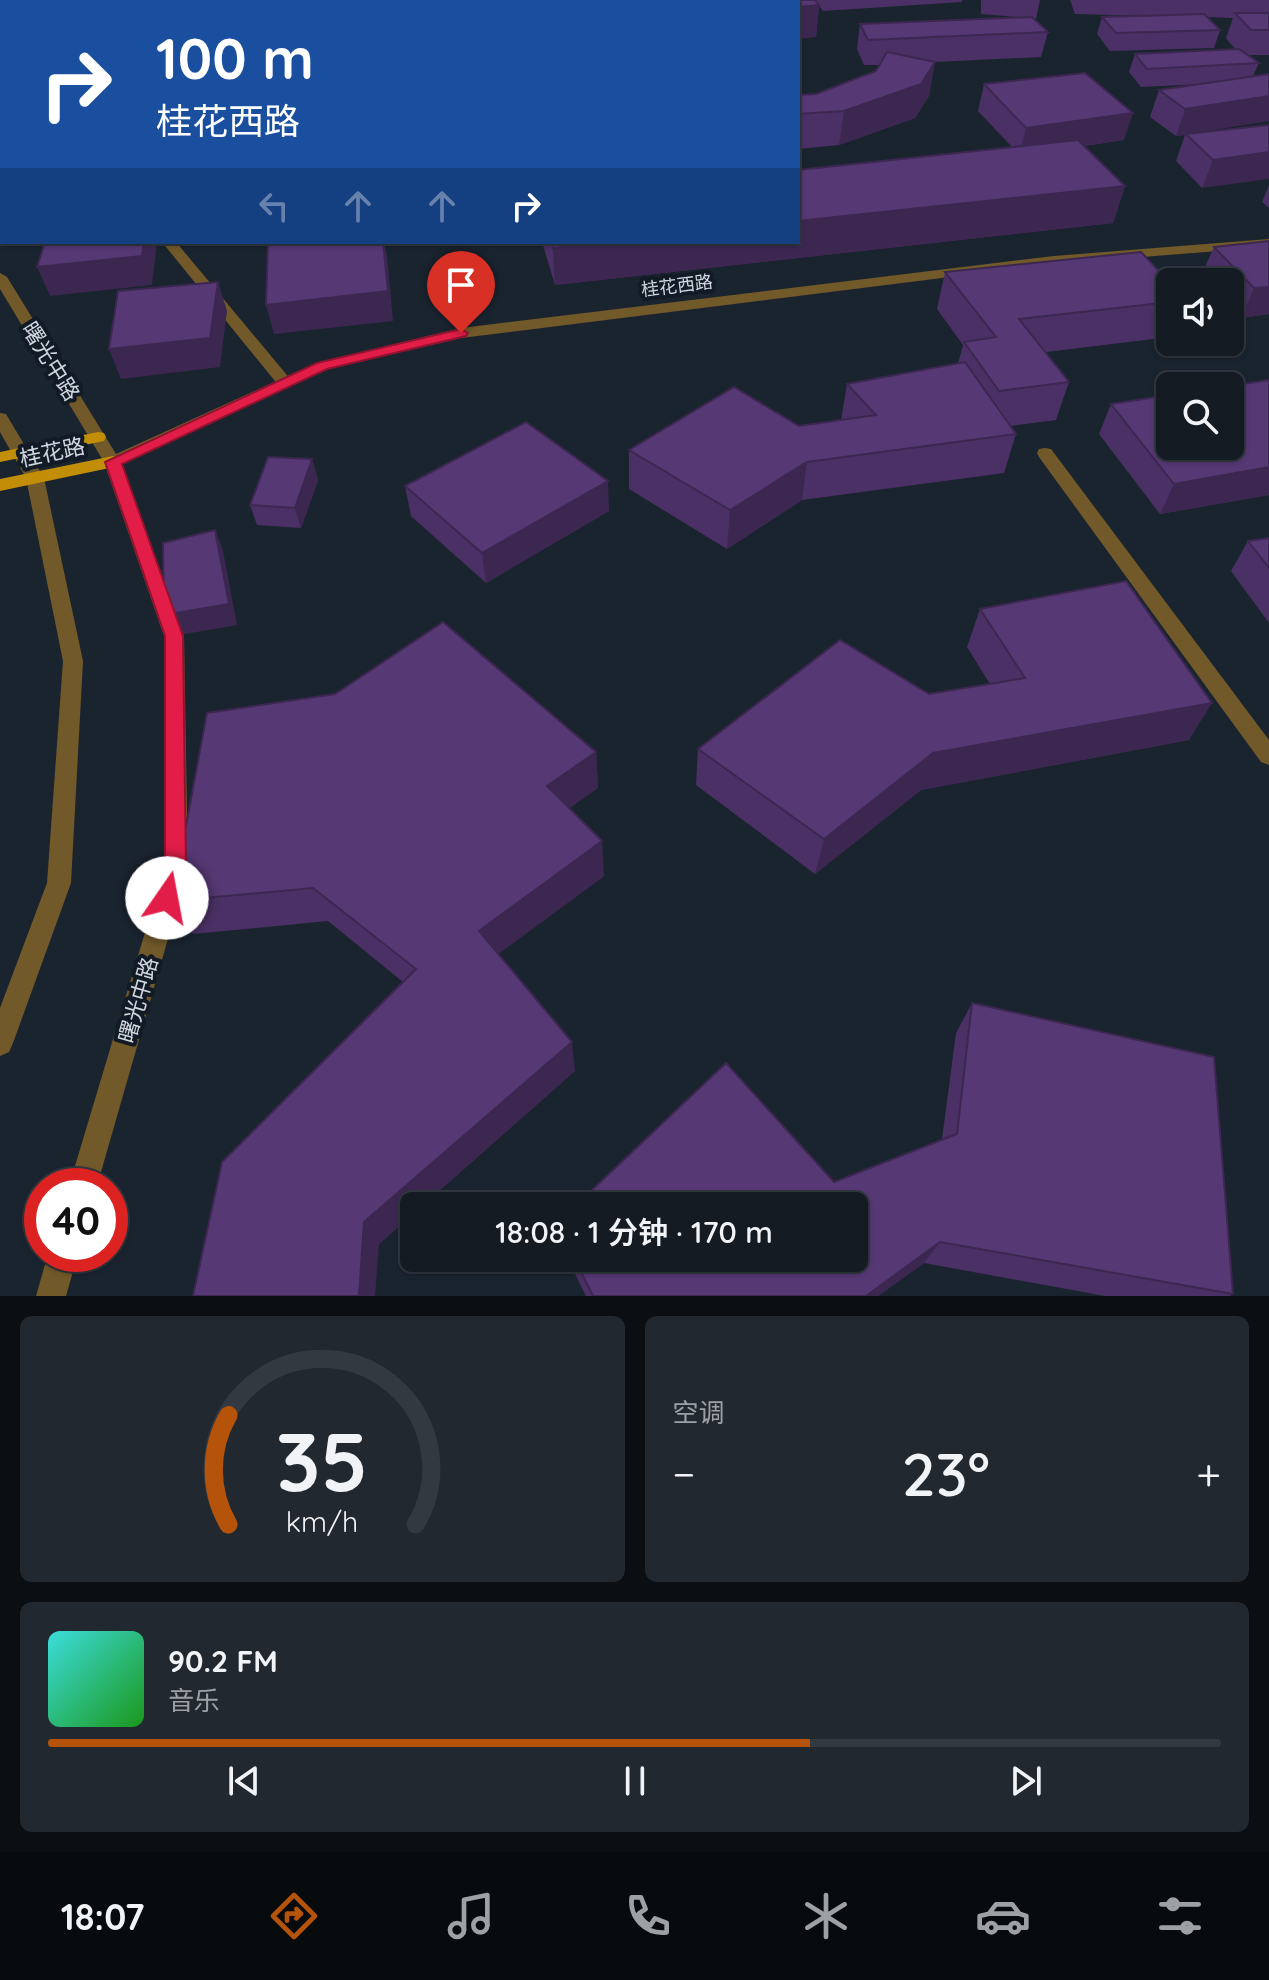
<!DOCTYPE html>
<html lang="zh">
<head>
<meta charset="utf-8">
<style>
  :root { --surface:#141b23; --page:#212830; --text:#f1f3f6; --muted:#9da1a6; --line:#333941; --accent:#b45309 }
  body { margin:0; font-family:Quicksand,"Noto Sans SC",sans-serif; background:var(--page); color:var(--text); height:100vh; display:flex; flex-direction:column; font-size:30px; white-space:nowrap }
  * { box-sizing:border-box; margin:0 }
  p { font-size:26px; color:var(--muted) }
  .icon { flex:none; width:44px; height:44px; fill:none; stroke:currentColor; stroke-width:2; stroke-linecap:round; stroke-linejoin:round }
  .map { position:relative; height:1296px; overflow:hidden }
  .drawer { display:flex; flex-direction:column; gap:20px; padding:20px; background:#0b0f13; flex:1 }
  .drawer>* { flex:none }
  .hud { position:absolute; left:0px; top:0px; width:800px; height:244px; box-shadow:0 2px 6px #0004,0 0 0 2px var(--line); background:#1a4fa0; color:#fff; overflow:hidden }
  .fabs { position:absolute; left:1156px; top:268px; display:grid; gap:16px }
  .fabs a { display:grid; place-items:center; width:88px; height:88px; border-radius:12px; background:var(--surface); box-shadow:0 2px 6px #0004,0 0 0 2px var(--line); font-size:40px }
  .speed { position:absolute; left:24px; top:1168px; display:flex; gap:16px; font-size:40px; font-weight:700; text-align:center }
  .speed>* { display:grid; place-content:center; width:104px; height:104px; border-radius:50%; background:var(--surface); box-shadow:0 2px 6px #0004,0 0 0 2px var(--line); line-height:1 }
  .speed .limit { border:12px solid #d22; background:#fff; color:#111 }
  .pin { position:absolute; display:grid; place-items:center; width:68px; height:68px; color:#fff; margin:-82px -34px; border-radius:50% 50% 50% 0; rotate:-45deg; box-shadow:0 0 8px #0007 }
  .pin .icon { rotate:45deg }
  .me { position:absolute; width:88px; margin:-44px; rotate:12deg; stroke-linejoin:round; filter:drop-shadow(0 0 6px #0008) }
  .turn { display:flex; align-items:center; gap:28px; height:168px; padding:0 24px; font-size:36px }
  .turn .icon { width:104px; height:104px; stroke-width:2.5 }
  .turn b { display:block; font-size:56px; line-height:68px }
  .lanes { display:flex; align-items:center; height:76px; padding:0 24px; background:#0003; justify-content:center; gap:40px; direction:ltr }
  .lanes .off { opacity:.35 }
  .big { font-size:60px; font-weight:600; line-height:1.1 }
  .drawer .tile { flex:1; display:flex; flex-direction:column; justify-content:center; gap:12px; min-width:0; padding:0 28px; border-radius:12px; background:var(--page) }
  .drawer .dial { align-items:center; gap:0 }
  .dial svg { height:208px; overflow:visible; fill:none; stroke:var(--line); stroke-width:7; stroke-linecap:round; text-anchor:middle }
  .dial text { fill:var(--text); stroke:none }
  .song { display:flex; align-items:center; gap:24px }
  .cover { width:96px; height:96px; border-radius:12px; background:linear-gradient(135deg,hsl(180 70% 55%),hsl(120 70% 35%)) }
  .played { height:8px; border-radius:4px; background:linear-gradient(90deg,var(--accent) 65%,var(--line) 65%) }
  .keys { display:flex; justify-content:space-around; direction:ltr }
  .heat { display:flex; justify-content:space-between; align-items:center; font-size:44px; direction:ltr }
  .drawer .tiles { flex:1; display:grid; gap:20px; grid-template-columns:1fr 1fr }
  .tile:last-child { grid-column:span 2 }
  .trip { position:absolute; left:400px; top:1192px; width:468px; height:80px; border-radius:12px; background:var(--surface); box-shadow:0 2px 6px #0004,0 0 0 2px var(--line); font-weight:600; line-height:80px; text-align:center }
  .dock { display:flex; height:128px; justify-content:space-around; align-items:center; background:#080b0e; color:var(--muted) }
  .dock .icon { width:56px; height:56px }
  .dock .selected { color:var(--accent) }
  .dock b { font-size:36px; color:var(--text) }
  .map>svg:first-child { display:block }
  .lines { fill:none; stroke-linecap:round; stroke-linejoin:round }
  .minor { fill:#725929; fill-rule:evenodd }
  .tertiary { fill:#725929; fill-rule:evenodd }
  .primary { fill:#c28d07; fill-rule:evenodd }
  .wall { fill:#4a3064 }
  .shaded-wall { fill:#3c2751 }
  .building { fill:#563874; stroke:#3c2751; stroke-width:2 }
  .route { fill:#e11d48; stroke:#92132f; stroke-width:2 }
  .labels { text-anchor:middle; stroke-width:8; stroke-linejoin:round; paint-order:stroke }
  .far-street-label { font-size:18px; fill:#d0d6de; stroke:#111a25 }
  .street-label { font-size:22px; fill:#d0d6de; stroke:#111a25 }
</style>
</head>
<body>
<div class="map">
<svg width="1269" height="1296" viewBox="0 0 1269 1296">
  <rect width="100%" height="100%" fill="#1a242f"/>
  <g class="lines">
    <!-- minor -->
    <g class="minor">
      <rect x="0" y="98" width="2" height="7"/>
      <path d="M162,242H176L291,380V386H279Z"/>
      <path d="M1045,448L1051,449L1269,740V765L1261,762L1039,457L1037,453L1039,449Z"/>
    </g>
    <!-- tertiary -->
    <g class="tertiary">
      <path d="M1269,239V247L1054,264L461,338L327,369L122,464L184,636L188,869L97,1186H69L164,869V636L104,462L0,289V273L7,277L116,454L316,363L461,328L1054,256Z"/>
      <path d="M0,413L6,414L44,478L83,661L71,883L13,1043L9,1052L0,1056V1008L47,883L63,661L26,478L0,432Z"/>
      <path d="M48,1254H78L66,1296H36Z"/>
    </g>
    <!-- primary -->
    <g class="primary">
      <path d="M98,432L104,433L106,437L104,441L0,462V452Z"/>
      <path d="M113,456L119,458L122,462L119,466L0,491V479Z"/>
    </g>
  </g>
  <!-- wall -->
  <g class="wall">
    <path d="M0,0L2,2V84H0Z"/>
    <path d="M580,0H962V2L823,11L819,6L816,37L798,2H580Z"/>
    <path d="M981,0H1040L1036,19H1034L1048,32L1041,57L934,62L929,96L915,118L839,145L798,149V95L816,94L876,71L880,65H864L857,49L860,24L1018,17L981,14Z"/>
    <path d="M1070,0H1269V55H1248L1259,63L1253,76L1199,133L1269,125L1202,188L1176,161L1185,135L1176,136L1150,117L1159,90L1203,84L1141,87L1129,72L1135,54L1235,49L1226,38L1233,18L1207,17L1220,30L1214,48L1110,51L1097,34L1102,17L1148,16L1075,14Z"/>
    <path d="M984,84L1124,140L1084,146L1125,186L1113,223L555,285L542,242H798L1012,147L978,111Z"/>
    <path d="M1269,185V208L1262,202Z"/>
    <path d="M1269,241V314L1241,318L1230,306V282H1207L1201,276L1214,247Z"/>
    <path d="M945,272L1170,283V337L1046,352L1069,382L1056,420L1010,426L1016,434L1004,473L802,500L727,549L629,489V450L841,420L847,384L958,364L963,345L937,309Z"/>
    <path d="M1269,380V495L1160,514L1099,434L1111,404Z"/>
    <path d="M312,459L318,480L301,528L257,525L250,505Z"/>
    <path d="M405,486L609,511L486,583L411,516Z"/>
    <path d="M1269,538V623L1231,571L1248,541Z"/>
    <path d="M980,609L1189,740L921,790L815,874L696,785L698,749L929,694L990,684L967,647Z"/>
    <path d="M596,752L598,788L569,808L604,876L498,954L575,1071L422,1206H414V1213L379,1244L193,1296L403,982L328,921L193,934L172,901Z"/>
    <path d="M972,1003L1233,1294L1230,1296H1105L924,1263L878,1296H586L567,1258H854L834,1182L942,1139L956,1033Z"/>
  </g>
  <!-- shaded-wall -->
  <g class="shaded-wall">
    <path d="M124,0H143V2H123Z"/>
    <path d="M282,0H332V2H283Z"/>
    <path d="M819,5L816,37L798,39V7Z"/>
    <path d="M2,12V46H0V13Z"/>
    <path d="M935,62L929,96L915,118L839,145L844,111Z"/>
    <path d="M1269,96V121L1176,136L1185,109Z"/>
    <path d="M1133,113L1124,140L1019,155L1026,128Z"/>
    <path d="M0,136H2V172L0,173Z"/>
    <path d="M1269,152V179L1202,188L1213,160Z"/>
    <path d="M1125,186L1113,223L555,285L553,248L605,242H798V221Z"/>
    <path d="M0,204H2V224L0,225Z"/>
    <path d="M144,242H157L152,285L50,296L37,267Z"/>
    <path d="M383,242H384L387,256L393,321L274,334L266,305Z"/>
    <path d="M218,282L227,311L220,367L121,379L109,349Z"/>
    <path d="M1269,287V314L1241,318L1254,288Z"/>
    <path d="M312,459L318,480L301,528L295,508Z"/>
    <path d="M807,462L802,500L727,549L730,510Z"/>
    <path d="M1269,467V495L1160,514L1174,484Z"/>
    <path d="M608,481L609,511L486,583L482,553Z"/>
    <path d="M215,530L223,551L237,625L174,636L164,615Z"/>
    <path d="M1212,703L1189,740L921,790L815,874L824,839L933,753Z"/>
    <path d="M596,752L598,788L550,822L547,786Z"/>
    <path d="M602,841L604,876L486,963L479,931Z"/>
    <path d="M572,1042L575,1071L422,1206H414V1213L379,1244L375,1296H359L364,1222Z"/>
    <path d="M940,1242L924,1263L878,1296H866Z"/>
  </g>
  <!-- building -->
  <g class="building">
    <path d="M0,0H124L123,2H2V12L0,13Z"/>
    <path d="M235,0H288L290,2H238Z"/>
    <path d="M582,0H815L819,5L798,7V2H583Z"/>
    <path d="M1235,13H1269V30H1251Z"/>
    <path d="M1204,14L1220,30L1116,33L1102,17Z"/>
    <path d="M1032,17L1048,32L868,40L860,24Z"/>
    <path d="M2,41V57H0V42Z"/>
    <path d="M1239,49L1259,63L1147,69L1135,54Z"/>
    <path d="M887,52L935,62L921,84L844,111L798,114V95L816,94L876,71Z"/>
    <path d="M1085,73L1133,113L1026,128L984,84Z"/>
    <path d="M1269,74V96L1185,109L1159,90Z"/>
    <path d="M0,102L2,104V136H0Z"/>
    <path d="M1269,125V152L1213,160L1186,134Z"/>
    <path d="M1078,140L1125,186L798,221V170Z"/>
    <path d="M2,178V204H0V183Z"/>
    <path d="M1269,241V287L1254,288L1214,247Z"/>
    <path d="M45,242H144L142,256L37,267Z"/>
    <path d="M268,242H383L388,291L266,305Z"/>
    <path d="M551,242H605L553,248Z"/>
    <path d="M1141,252L1170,283V302L1019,319L1069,382L999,391L964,342L996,337L945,272Z"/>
    <path d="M218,282L210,338L109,349L118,291Z"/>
    <path d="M965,362L1016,434L807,462L730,510L629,450L734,387L799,426L876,415L847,384Z"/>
    <path d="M1269,380V467L1174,484L1111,404L1170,395V446H1230V386Z"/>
    <path d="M526,422L608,481L482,553L405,486Z"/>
    <path d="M268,457L312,459L295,508L250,505Z"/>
    <path d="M215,530L229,604L164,615L163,543Z"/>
    <path d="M1269,538V568L1248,541Z"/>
    <path d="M1126,581L1212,703L933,753L824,839L698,749L840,640L929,694L1025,678L980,609Z"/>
    <path d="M443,622L596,752L547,786L602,841L479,931L572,1042L364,1222L359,1296H193L222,1162L416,969L313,888L172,901L207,713L335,694Z"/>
    <path d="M972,1003L1214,1057L1233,1294L940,1242L866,1296H593L574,1258H854V1206H575L726,1063L834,1182L957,1134Z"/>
  </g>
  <!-- route -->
  <path class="route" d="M461,329L468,333L466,336L327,369L122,464L183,636L186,869L175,905L167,908L160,905L157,898L165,869V636L105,462L317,363Z"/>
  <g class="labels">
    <!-- far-street labels -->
    <g class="far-street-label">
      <text transform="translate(677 286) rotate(-7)" y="6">桂花西路</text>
    </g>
    <!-- street labels -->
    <g class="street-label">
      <text transform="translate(51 361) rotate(58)" y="8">曙光中路</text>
      <text transform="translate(52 452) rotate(-12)" y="8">桂花路</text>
      <text transform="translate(138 1000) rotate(-74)" y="8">曙光中路</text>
    </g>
  </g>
</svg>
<div class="fabs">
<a><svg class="icon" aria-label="sound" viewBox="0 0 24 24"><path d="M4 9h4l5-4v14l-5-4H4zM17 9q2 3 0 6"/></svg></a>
<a><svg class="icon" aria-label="search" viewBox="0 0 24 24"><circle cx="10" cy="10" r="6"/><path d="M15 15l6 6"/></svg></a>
</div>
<div class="speed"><div class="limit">40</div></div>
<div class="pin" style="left:461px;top:333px;background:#d93025"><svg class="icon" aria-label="arrive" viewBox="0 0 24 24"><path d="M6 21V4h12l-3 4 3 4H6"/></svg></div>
<svg class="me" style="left:167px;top:898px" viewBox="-20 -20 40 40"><circle r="19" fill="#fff"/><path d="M0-13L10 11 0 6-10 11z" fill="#e11d48"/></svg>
<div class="trip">18:08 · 1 分钟 · 170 m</div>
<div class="hud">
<div class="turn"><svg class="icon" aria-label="right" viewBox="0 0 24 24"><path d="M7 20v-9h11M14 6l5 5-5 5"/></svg><div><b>100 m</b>桂花西路</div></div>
<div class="lanes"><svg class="icon off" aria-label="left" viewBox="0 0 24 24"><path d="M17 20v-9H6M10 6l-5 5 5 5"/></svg><svg class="icon off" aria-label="ahead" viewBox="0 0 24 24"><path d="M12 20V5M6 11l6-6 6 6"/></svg><svg class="icon off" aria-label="ahead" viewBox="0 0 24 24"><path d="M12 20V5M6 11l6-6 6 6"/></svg><svg class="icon" aria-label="right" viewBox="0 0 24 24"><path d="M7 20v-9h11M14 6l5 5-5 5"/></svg></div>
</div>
</div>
<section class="drawer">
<div class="tiles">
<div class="tile dial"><svg viewBox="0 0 100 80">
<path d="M14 69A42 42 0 1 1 86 69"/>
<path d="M14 69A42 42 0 0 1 14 27" stroke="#b45309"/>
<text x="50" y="56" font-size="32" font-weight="700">35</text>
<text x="50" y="72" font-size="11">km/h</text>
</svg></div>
<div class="tile"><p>空调</p>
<div class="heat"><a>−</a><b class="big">23°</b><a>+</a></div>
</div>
<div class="tile">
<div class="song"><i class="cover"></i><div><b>90.2 FM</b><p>音乐</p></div></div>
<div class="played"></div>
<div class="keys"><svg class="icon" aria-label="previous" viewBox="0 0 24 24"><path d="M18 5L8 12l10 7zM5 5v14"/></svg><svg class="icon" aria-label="pause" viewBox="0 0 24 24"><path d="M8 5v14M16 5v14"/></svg><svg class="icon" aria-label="next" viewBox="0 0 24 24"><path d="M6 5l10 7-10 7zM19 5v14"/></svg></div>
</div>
</div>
</section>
<nav class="dock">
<b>18:07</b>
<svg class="icon selected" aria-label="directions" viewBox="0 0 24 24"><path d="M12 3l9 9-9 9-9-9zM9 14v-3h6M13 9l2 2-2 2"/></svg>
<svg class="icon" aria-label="music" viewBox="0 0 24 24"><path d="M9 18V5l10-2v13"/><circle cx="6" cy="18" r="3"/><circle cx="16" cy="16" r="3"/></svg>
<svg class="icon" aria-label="phone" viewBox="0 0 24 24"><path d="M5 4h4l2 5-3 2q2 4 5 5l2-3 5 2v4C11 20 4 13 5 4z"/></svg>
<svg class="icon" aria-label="climate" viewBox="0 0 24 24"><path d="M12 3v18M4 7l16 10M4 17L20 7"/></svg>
<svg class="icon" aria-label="car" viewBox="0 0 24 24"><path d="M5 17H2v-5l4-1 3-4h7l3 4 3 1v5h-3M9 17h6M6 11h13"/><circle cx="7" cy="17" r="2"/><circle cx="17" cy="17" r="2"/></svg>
<svg class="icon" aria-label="filters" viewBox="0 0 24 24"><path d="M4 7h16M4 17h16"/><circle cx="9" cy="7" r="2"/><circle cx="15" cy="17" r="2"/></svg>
</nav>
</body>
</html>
